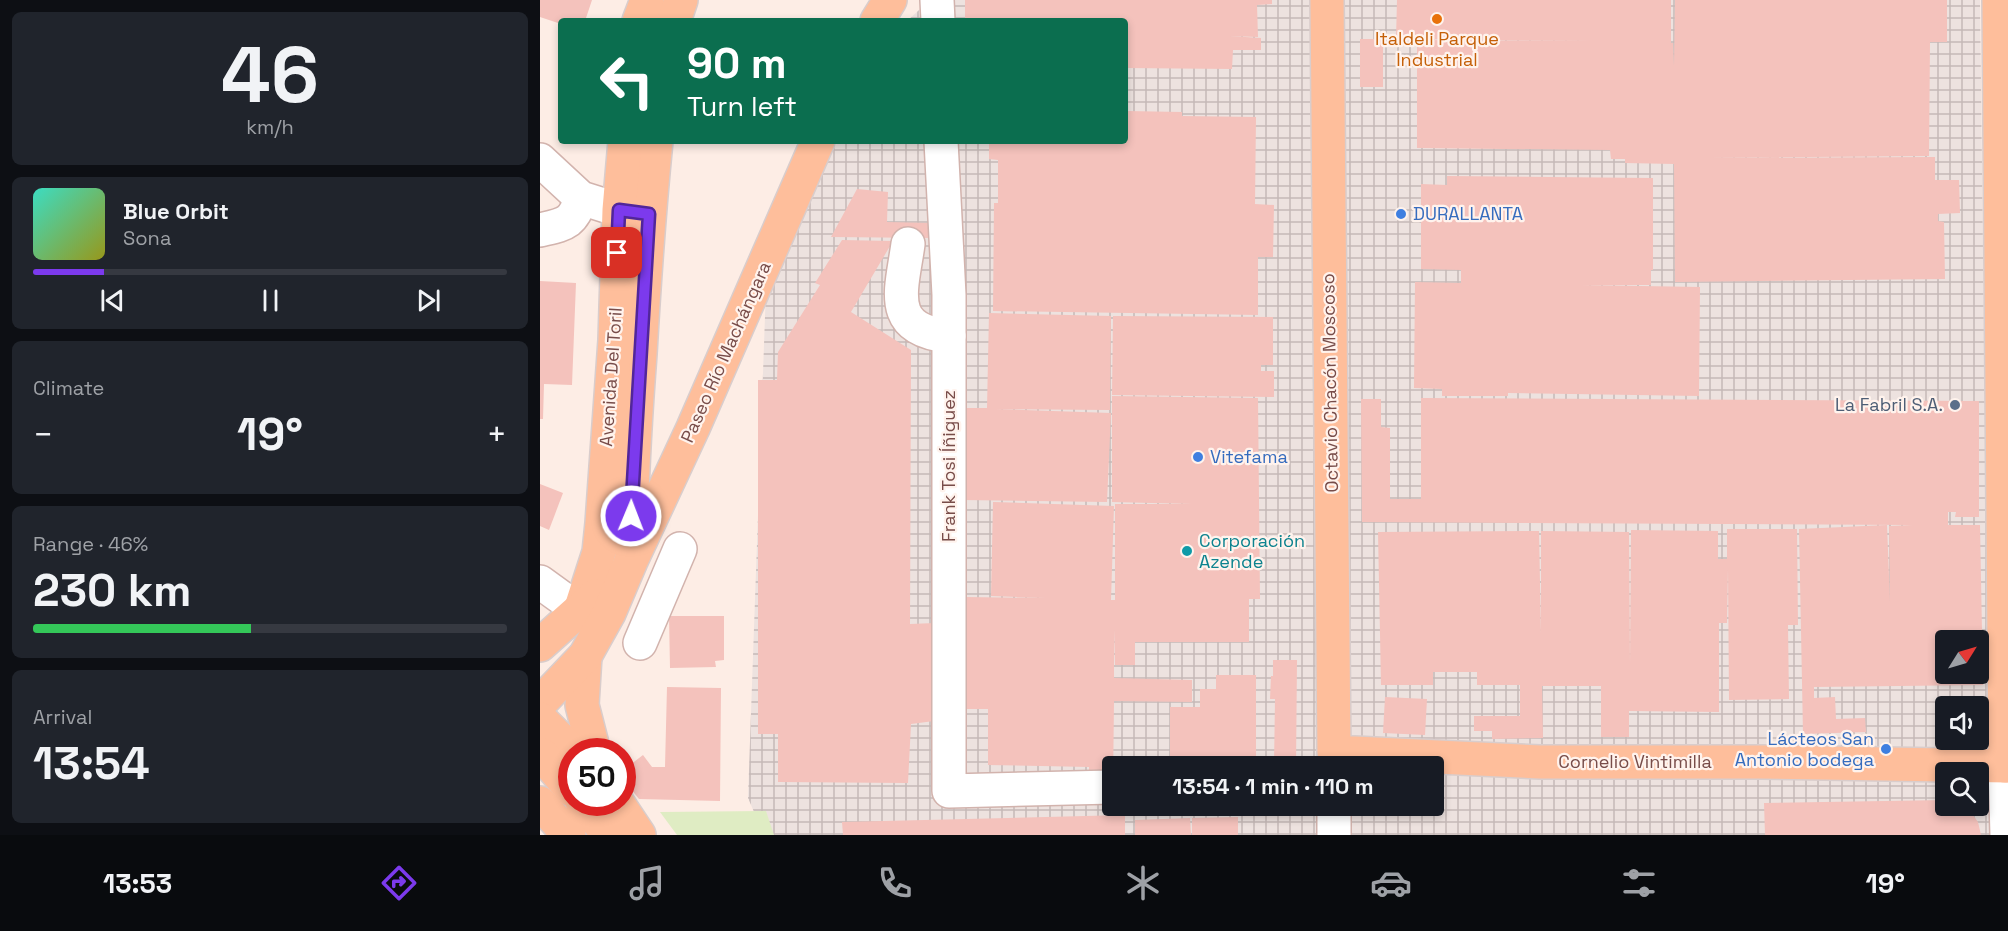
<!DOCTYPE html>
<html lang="en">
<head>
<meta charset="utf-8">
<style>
  :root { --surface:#171b24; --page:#20242c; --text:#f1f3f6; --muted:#9ea1a6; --line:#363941; --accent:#7c3aed }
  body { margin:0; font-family:"Space Grotesk",sans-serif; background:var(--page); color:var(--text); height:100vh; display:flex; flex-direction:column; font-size:22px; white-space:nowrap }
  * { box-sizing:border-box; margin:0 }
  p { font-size:20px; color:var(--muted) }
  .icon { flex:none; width:33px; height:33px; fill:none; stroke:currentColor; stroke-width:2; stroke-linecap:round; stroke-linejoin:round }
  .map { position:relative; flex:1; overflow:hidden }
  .panel { display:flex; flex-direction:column; gap:12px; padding:12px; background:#0d0f14; width:540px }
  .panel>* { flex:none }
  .guide { position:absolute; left:18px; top:18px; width:570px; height:126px; border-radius:6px; box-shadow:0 3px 9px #0003; background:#0b6e4f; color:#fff; overflow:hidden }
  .needle { width:39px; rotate:53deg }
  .fabs { position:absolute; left:1395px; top:630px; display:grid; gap:12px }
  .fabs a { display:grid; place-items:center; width:54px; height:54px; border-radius:6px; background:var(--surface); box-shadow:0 3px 9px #0003; font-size:30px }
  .speed { position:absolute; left:18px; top:738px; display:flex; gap:12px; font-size:30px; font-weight:700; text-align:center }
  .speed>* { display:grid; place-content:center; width:78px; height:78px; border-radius:50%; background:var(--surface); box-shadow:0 3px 9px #0003; line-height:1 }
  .speed .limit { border:9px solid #d22; background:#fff; color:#111 }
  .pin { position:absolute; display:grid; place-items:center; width:51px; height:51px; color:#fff; margin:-26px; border-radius:12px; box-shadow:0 3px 9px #0006 }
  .me { position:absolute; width:66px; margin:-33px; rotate:1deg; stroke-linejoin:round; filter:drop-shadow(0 0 4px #0008) }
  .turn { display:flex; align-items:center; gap:21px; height:126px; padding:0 30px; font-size:27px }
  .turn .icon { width:78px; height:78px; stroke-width:2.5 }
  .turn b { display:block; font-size:42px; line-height:51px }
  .big { font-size:45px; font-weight:800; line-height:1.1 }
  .panel .widget { flex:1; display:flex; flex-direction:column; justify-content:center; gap:9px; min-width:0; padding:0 21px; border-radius:9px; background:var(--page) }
  .panel .dial { align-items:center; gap:0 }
  .dial b { font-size:78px; line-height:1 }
  .song { display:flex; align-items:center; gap:18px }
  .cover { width:72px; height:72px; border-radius:9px; background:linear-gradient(135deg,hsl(170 70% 55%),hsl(60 70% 35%)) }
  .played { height:6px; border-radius:3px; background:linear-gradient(90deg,var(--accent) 15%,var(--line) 15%) }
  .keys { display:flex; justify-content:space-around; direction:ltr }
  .heat { display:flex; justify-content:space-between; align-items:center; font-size:33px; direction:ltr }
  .charge { height:9px; border-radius:4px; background:linear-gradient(90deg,#34c759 46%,var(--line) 0) }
  .trip { position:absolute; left:562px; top:756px; width:342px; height:60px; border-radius:6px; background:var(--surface); box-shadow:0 3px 9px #0003; font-weight:800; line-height:60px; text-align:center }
  .dock { display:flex; height:96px; justify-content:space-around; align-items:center; background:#090b0e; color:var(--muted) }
  .dock .icon { width:42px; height:42px }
  .dock .current { color:var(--accent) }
  .dock b { font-size:27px; color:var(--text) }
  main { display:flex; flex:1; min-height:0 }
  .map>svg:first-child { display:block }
  .industrial { fill:url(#industrial-grid); fill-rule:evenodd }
  .grass { fill:#dfecc3 }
  .building { fill:#f4c2bc; fill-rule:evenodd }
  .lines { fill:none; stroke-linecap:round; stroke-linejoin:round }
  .minor-casing { stroke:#d2b3ad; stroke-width:36 }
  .major-casing { stroke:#d9cdcc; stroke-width:36 }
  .minor { stroke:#fff; stroke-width:33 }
  .major { stroke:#febe9b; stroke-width:33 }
  .route-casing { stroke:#51269a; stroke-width:15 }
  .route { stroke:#7c3aed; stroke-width:10 }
  .food-dot { fill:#e8710a; stroke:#fff3ed; stroke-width:2 }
  .shop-dot { fill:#3f7fe0; stroke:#fff3ed; stroke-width:2 }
  .service-dot { fill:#5c6f8a; stroke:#fff3ed; stroke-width:2 }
  .culture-dot { fill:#0f9aa8; stroke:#fff3ed; stroke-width:2 }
  .labels { text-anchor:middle; stroke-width:4.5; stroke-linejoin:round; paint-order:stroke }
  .food-label { font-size:18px; fill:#c56008; stroke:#fff3ed }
  .shop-label { font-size:18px; fill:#366cbe; stroke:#fff3ed; text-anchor:start }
  .street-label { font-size:18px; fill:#784c49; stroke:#fff3ed }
  .service-label { font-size:18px; fill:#4e5e75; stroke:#fff3ed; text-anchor:end }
  .culture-label { font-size:18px; fill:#0d838f; stroke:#fff3ed; text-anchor:start }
</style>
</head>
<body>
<main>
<section class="panel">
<div class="widget dial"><b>46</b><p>km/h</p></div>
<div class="widget">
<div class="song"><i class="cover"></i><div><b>Blue Orbit</b><p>Sona</p></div></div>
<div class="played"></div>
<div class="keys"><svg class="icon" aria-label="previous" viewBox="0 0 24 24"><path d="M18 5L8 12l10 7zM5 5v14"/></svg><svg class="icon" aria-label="pause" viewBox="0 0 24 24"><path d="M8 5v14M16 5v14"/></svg><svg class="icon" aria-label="next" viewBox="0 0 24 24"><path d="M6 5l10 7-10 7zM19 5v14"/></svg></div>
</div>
<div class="widget"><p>Climate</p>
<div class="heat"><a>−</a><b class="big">19°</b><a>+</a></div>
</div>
<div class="widget"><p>Range · 46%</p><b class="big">230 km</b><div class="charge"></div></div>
<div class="widget"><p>Arrival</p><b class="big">13:54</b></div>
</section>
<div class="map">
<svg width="1468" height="835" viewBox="0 0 1468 835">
  <defs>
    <pattern id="industrial-grid" width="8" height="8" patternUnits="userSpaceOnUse" patternTransform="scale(1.5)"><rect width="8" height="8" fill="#ede2df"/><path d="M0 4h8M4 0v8" fill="none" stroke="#c5b9b7"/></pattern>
  </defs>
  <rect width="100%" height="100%" fill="#fdede5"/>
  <!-- industrial -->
  <path class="industrial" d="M390,0H1440L1449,744L1468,835H224L208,798L226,288L247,237L298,141H585V21H367ZM1406,640H1438V674H1406ZM1406,706H1438V740H1406ZM573,766H894V806H573ZM1406,772H1438V806H1406Z"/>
  <!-- grass -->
  <path class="grass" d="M226,811L234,835H137L120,812Z"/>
  <!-- building -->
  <g class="building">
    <path d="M0,0H52L45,21H21V24L0,17Z"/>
    <path d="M425,0H732V4L717,5L718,37L689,36L721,38V50H693L692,69L585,68V21H425Z"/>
    <path d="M857,0H1131V43H1133L1134,66L1135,0H1407V42H1390L1389,156L1168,158L1395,157V180H1419L1420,213L1398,214V221L1404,222L1405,279L1135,282L1134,164L1085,163V159H1071L1070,150L877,148V40L1059,41L856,39Z"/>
    <rect x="820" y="39" width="23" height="48"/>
    <path d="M587,111L642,112V116L716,117L715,204L734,205L733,257H718V315L453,311L454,203H458V160L449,159V141H585Z"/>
    <path d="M907,176L1113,178V270H1111V285H1042L1160,287L1159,396L968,393V396H902V389L874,388L875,282L921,283V270L881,269V184L907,185Z"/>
    <path d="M317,189L348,192L347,222L391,223V238L291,237Z"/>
    <path d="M302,240L353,241L311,312L371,350L370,624L395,623L394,721L371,724L368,783L238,782V734H218V380H237L238,352L280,285L275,283Z"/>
    <path d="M0,281L36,283L32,385L4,384L3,419H0Z"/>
    <path d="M449,313L571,316L570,410L455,409L571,413L567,502L422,500L425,408H447Z"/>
    <path d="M573,316L733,317V365H721V371H734V397L572,395Z"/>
    <path d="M572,396L718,398L720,599H709V642H595V665H575L574,629V678L652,680V702L574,701L573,785L549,784V767L448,765V709H424L425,597L507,598L451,596L453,502L574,506L571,600H575V504H652L572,502Z"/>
    <path d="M881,398L1439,401V517H1415L1416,512H1408V525H1440L1443,685L1274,687V698L1295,697L1296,719L1325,718L1326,732L1263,734L1259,529L1347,525L1350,602L1349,526L1372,525L822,522L821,399H841V427L850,428V499H881ZM1406,640H1438V674H1406Z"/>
    <path d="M0,484L23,493L9,530L0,526Z"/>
    <path d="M1187,529H1257L1258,625H1248L1249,699L1189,700L1188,569L1187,623H1179V712L1089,711V737H1061V686H1002L1003,738L952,739V731H934V716H980V685H937V672H893V685H841L838,532L999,531L1001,634V531L1089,532L1090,664L1091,530L1178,531V559H1187Z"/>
    <path d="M129,616H184V660L175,661L176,667L130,668Z"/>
    <path d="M733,660H757L756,766H734L735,699H730L731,676H733Z"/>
    <path d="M676,675H716V766H630V707H660V689H676Z"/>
    <path d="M127,687L181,688L180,801L99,799L82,778V771L103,755L112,767H125Z"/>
    <path d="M845,697L887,699L885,735L843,733Z"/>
    <path d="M1406,800V806H1424L1428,808L1438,822L1441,835H1225L1224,803Z"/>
    <path d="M585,815V835H303L302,822Z"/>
    <path d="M698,817V835H652V818Z"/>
    <path d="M650,818L651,835H595V820Z"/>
  </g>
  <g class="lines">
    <!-- minor casing -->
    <g class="minor-casing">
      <g id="minor">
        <path d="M397,0L398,21"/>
        <path d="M401,141L409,295V791L573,787"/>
        <path d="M0,160L41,198L79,210L107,213"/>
        <path d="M0,230C25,224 33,224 41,198"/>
        <path d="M368,244C362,289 345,330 409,336"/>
        <path d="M0,582L40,611"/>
        <path d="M100,643L140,549"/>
        <path d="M1465,766L1467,835"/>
        <path d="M794,835V806"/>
      </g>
    </g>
    <!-- major casing -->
    <g class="major-casing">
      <g id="major">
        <path d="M787,0L794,752L1000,762H1221L1468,766"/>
        <path d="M1459,0L1465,766"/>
        <path d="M99,21L107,0"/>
        <path d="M134,21L141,0"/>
        <path d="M337,21L350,0"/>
        <path d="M91,550C91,485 95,420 100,354C104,283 109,212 116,141"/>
        <path d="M40,611L59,552L62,523L75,340L79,210L85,141"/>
        <path d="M0,645L55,596"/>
        <path d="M45,656L42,705L54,752"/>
        <path d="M0,703L45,656L69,613L91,561L153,428L278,141"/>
        <path d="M0,719L33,752"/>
        <path d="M2,755L32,790"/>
        <path d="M42,802L69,835"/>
        <path d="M77,802L99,835"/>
        <path d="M0,803L29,835"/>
      </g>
    </g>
    <!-- minor -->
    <use href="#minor" class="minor"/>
    <!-- major -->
    <use href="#major" class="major"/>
  </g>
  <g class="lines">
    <!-- route casing -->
    <g class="route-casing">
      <path id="route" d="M77,253L79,210L109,214L91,516"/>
    </g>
    <!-- route -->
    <use href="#route" class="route"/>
  </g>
  <!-- markers -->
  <circle class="food-dot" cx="897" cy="19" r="6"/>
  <g class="shop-dot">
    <circle cx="861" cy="214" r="6"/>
    <circle cx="658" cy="457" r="6"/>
    <circle cx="1346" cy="749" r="6"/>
  </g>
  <circle class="service-dot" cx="1415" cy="405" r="6"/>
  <circle class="culture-dot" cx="647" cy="551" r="6"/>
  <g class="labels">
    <!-- food labels -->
    <g class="food-label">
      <text x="897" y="45">Italdeli Parque<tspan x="897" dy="21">Industrial</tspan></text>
    </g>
    <!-- shop labels -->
    <g class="shop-label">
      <text x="873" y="220">DURALLANTA</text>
      <text x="670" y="463">Vitefama</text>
      <text x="1334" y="745" text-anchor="end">Lácteos San<tspan x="1334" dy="21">Antonio bodega</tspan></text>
    </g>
    <!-- street labels -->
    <g class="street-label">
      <text transform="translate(186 352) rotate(-66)" y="6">Paseo Río Machángara</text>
      <text transform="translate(71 377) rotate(-86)" y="6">Avenida Del Toril</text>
      <text transform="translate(790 383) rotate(-91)" y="6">Octavio Chacón Moscoso</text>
      <text transform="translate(409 466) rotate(-90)" y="6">Frank Tosi Íñiguez</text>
      <text x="1095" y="768">Cornelio Vintimilla</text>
    </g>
    <!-- service labels -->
    <g class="service-label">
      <text x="1403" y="411">La Fabril S.A.</text>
    </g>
    <!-- culture labels -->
    <g class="culture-label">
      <text x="659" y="547">Corporación<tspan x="659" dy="21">Azende</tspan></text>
    </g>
  </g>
</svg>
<div class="fabs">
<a><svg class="needle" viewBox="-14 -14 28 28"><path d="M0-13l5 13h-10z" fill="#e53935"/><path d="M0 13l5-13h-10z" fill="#9ea1a6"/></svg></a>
<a><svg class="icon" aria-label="sound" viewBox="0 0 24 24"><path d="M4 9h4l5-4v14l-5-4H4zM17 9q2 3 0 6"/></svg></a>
<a><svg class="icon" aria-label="search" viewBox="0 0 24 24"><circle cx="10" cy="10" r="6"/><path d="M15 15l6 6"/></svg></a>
</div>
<div class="speed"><div class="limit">50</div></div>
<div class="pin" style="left:77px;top:253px;background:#d93025"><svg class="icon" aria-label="arrive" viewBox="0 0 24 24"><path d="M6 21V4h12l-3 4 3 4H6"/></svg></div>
<svg class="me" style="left:91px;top:516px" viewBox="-20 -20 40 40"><circle r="17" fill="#7c3aed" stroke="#fff" stroke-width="3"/><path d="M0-11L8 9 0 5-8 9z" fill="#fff"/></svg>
<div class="trip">13:54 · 1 min · 110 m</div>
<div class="guide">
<div class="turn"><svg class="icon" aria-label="left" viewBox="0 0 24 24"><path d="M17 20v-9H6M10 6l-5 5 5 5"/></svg><div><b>90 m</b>Turn left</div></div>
</div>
</div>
</main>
<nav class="dock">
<b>13:53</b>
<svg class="icon current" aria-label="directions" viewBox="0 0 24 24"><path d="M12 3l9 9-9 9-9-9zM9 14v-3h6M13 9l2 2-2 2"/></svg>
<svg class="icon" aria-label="music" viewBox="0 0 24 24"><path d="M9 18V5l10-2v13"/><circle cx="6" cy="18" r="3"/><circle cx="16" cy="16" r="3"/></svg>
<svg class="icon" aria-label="phone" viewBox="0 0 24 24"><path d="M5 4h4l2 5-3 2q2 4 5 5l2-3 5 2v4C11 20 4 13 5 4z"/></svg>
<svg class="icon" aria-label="climate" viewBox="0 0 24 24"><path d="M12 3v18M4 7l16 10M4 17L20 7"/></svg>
<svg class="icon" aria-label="car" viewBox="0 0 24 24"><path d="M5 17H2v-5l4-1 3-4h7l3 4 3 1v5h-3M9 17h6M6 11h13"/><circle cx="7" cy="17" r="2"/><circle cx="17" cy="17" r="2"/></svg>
<svg class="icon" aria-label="filters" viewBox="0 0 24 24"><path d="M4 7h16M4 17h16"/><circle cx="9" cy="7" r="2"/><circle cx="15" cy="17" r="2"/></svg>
<b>19°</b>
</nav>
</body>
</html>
